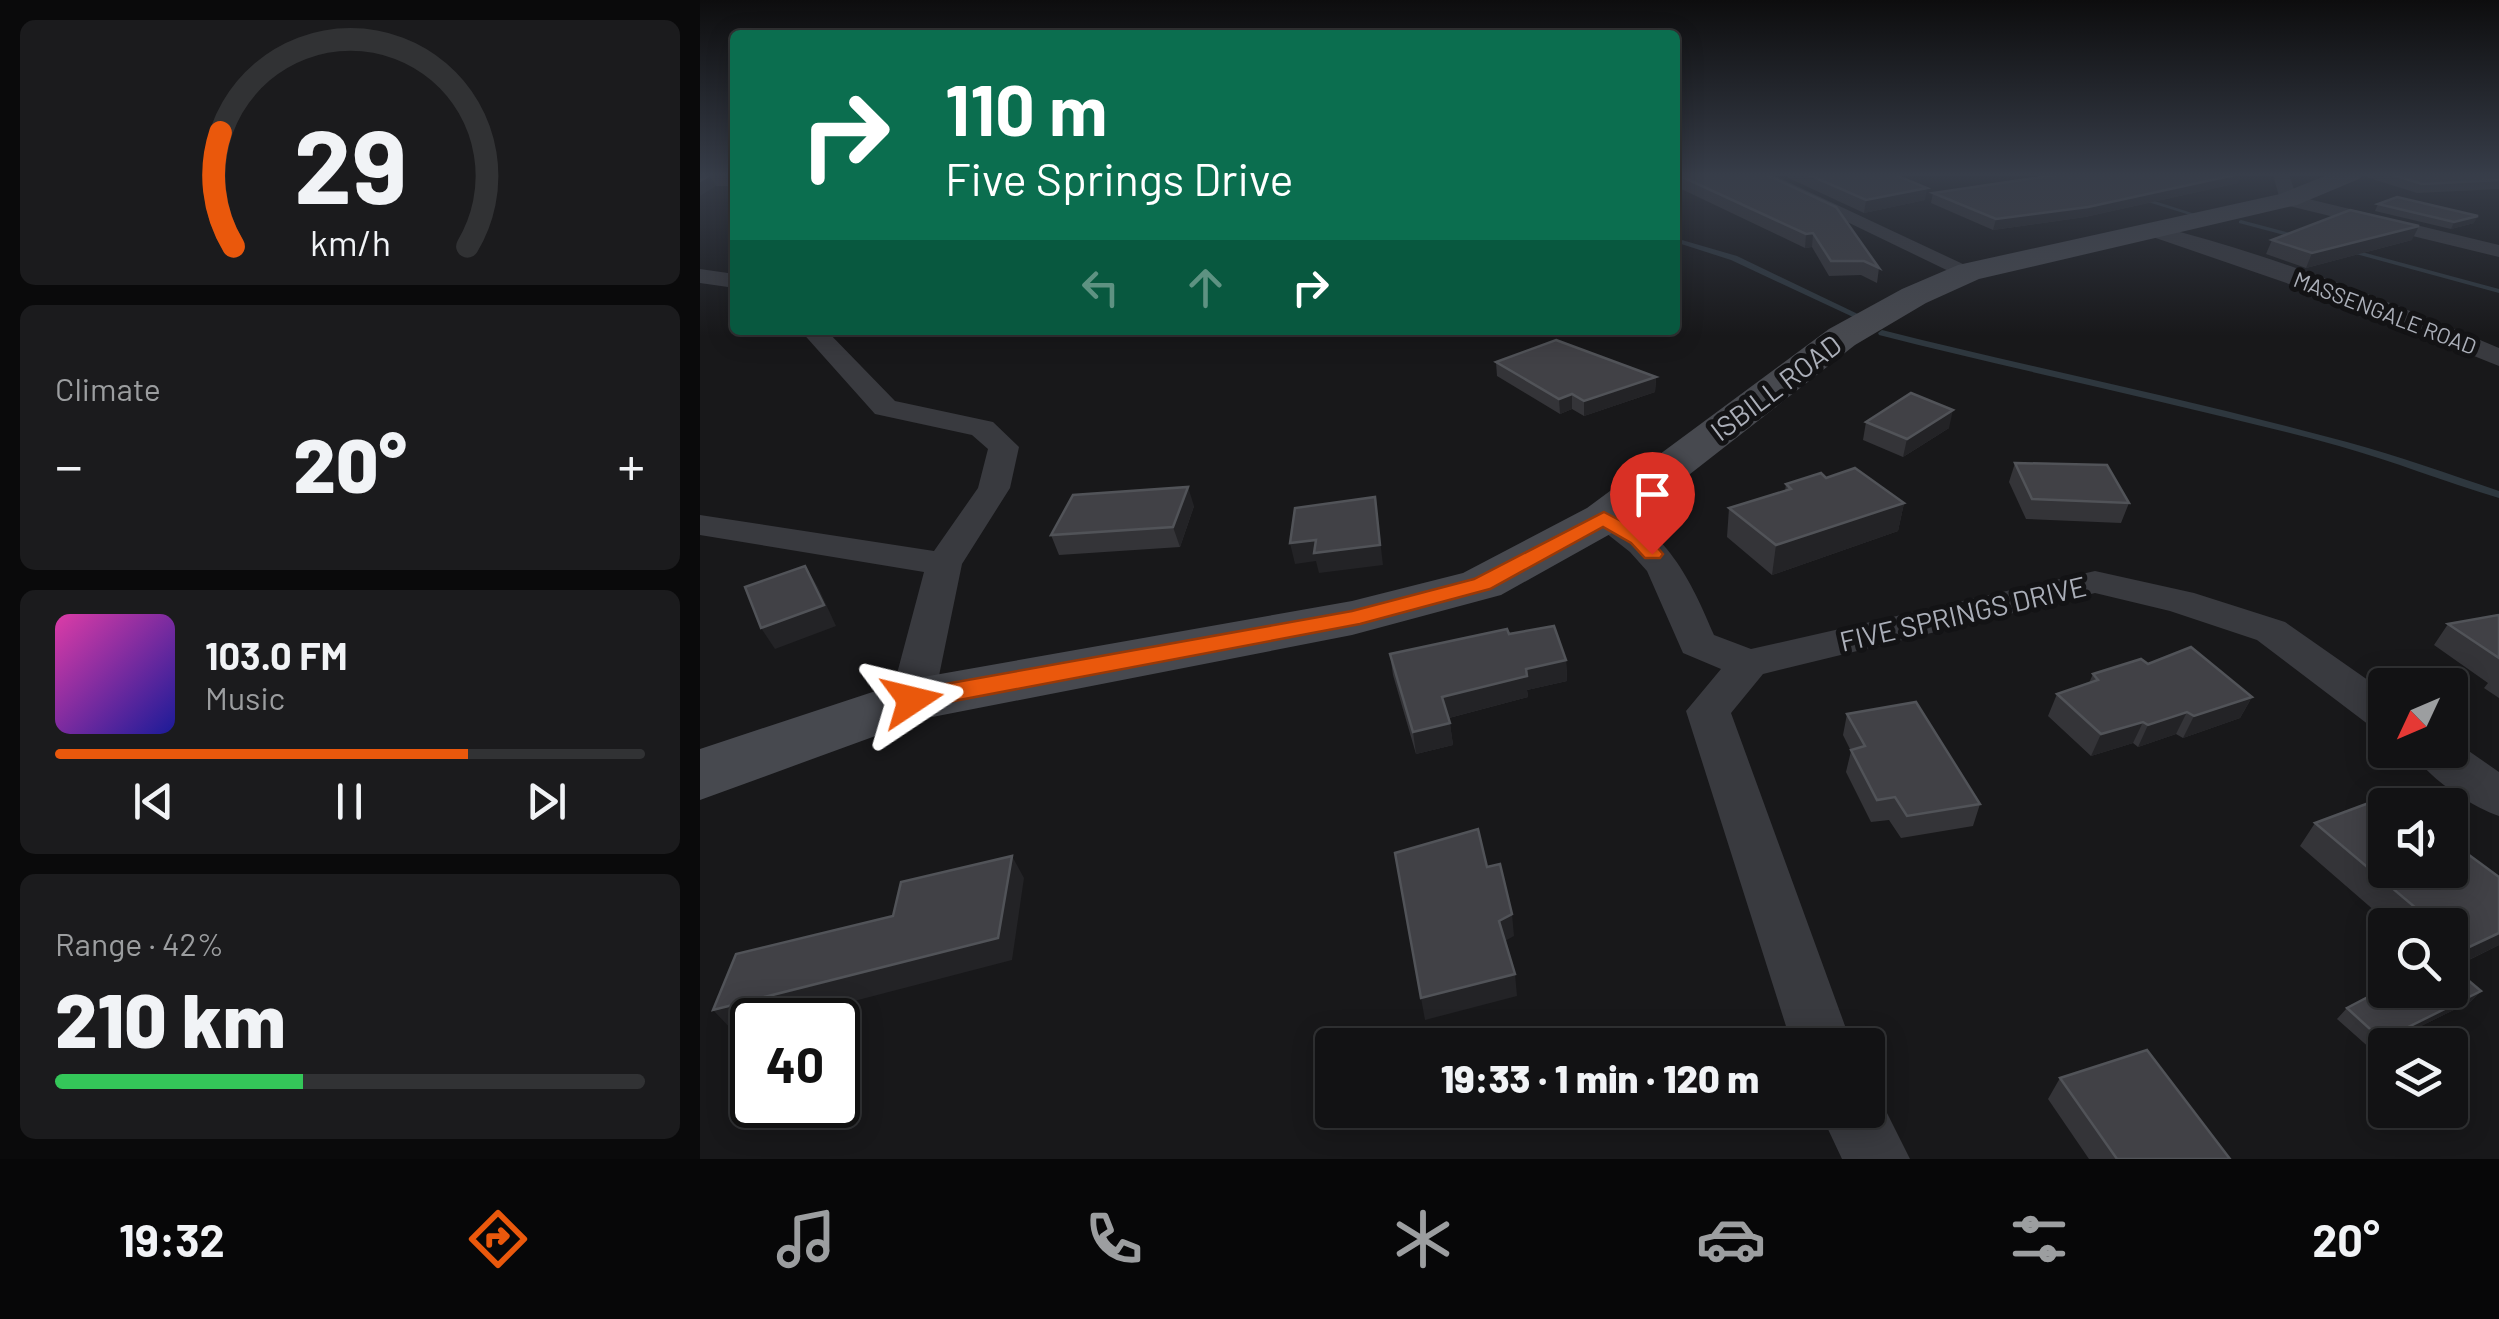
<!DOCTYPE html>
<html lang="en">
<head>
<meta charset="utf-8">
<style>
  :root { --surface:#121214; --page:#1b1b1d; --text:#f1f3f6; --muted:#9c9ea0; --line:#313234; --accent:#ea580c }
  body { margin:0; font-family:Barlow,sans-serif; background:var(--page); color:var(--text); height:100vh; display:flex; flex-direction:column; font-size:38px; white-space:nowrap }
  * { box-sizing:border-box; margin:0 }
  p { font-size:32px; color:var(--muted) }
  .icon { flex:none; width:55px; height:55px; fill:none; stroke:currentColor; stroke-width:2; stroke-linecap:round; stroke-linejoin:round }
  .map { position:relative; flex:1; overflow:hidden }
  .sheet { display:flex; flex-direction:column; gap:20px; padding:20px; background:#0a0a0b; width:700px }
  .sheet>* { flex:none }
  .top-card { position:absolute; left:30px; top:30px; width:950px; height:305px; border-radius:10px; box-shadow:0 5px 25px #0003,0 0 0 2px var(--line); background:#0b6e4f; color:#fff; overflow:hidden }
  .needle { width:65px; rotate:226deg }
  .fabs { position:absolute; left:1668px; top:668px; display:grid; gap:20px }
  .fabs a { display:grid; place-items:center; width:100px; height:100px; border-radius:10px; background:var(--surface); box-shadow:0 5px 25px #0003,0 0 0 2px var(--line); font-size:50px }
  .speed { position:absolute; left:30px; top:998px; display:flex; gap:20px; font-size:50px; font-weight:700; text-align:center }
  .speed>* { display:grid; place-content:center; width:130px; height:130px; border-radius:50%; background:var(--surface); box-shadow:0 5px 25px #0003,0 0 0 2px var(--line); line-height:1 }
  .speed .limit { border:5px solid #111; border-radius:15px; background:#fff; color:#111 }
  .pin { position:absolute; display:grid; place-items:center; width:85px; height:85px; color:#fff; margin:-102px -42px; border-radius:50% 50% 50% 0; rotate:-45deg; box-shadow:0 0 10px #0007 }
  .pin .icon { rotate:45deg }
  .me { position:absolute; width:110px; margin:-55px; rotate:80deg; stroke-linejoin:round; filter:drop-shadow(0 0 8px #0008) }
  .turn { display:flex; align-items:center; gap:35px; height:210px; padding:0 50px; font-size:45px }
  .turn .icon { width:130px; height:130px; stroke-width:2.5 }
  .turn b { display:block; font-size:70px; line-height:85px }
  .lanes { display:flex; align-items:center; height:95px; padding:0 50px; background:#0003; justify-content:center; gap:50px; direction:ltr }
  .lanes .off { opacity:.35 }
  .big { font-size:75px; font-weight:800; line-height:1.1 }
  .sheet .widget { flex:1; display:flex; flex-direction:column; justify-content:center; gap:15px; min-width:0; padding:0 35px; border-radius:15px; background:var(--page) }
  .sheet .dial { align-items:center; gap:0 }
  .dial svg { height:260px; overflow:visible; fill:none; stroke:var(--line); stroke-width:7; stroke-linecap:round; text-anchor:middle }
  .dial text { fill:var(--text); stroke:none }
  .song { display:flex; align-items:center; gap:30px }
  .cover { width:120px; height:120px; border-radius:15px; background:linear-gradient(135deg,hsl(320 70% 55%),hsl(240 70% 35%)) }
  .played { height:10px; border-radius:5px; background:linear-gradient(90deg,var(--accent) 70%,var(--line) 70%) }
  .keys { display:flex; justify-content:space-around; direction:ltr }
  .heat { display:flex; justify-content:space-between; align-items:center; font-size:55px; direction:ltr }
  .charge { height:15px; border-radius:8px; background:linear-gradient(90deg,#34c759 42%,var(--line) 0) }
  .trip { position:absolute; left:615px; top:1028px; width:570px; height:100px; border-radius:10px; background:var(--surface); box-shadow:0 5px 25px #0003,0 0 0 2px var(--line); font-weight:800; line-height:100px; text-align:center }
  .tabs { display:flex; height:160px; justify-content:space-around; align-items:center; background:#070708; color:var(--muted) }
  .tabs .icon { width:70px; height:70px }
  .tabs .active { color:var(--accent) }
  .tabs b { font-size:45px; color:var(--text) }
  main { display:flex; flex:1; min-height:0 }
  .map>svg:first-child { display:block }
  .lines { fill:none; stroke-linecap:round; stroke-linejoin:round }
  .stream { fill:#2e373e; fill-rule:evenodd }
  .street { fill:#393a3f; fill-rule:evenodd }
  .secondary { fill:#47494f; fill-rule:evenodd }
  .wall { fill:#343438 }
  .shaded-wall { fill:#232326 }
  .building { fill:#414146; stroke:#515358; stroke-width:2.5 }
  .route { fill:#ea580c; stroke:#983908; stroke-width:2.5 }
  .labels { text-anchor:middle; stroke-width:10; stroke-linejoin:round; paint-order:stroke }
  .far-street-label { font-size:22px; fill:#abafb9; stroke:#131315 }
  .street-label { font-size:28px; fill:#abafb9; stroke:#131315 }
</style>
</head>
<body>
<main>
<section class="sheet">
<div class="widget dial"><svg viewBox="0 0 100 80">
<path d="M14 69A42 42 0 1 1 86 69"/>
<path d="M14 69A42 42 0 0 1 10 34" stroke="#ea580c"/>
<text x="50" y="56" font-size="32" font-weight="700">29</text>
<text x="50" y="72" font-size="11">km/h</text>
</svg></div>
<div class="widget"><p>Climate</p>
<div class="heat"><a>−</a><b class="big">20°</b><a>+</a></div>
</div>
<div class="widget">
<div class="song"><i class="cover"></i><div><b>103.0 FM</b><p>Music</p></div></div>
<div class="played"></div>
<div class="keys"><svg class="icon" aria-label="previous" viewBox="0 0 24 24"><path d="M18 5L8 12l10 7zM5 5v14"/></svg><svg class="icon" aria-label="pause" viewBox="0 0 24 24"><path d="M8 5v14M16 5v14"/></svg><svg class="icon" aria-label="next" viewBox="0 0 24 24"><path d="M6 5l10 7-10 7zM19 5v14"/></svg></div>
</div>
<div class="widget"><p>Range · 42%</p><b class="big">210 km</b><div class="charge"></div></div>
</section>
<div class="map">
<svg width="1799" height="1159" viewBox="0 0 1799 1159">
  <rect width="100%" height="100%" fill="#18181a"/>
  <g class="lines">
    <!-- stream -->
    <g class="stream">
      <path d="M1435,196H1439L1495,214L1490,215L1435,198Z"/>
      <path d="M1541,220L1605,237L1606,238L1603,240L1539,223V221Z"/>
      <path d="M975,238L1037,256L1160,315L1153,317L1031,260L975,242Z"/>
      <path d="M1647,248L1799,289V293L1645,251L1644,250Z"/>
      <path d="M1182,330C1337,369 1493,400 1647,442C1699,456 1749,474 1799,491V498C1745,482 1693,461 1639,446C1487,405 1332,374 1179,335L1178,333Z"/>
    </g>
    <!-- street -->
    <g class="street">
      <path d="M1048,174H1071L1280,272L1269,279L1261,277Z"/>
      <path d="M1573,174H1589L1596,196L1799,245V257L1581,204Z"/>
      <path d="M1457,226C1573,255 1689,301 1799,348V366L1621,295L1450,236V228Z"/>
      <path d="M0,269L35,274V288L0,283Z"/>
      <path d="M100,330H126L195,401L293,422L319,447L310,488L262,564L234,700L227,711L212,715L197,711L190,700L224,572L0,535V515L234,551L278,488L288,449L272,435L175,414Z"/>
      <path d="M904,508C965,523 992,583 1014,635L1051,649L1395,571L1494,593L1585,622L1685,692V730L1669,725L1557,640L1470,611L1395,593L1063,674L1031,713L1152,1045H1092L986,711L1021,669L983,653L947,571L930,552L887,518L892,511Z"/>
      <path d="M1750,738L1799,772V816C1770,806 1726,777 1711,750H1750Z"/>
      <path d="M1168,1085L1174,1087L1210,1159H1142L1119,1110H1168Z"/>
    </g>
    <!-- secondary -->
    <path class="secondary" d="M1630,174H1663L1659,179L1597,205L1279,279L1226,303L1155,345L921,528L801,595L652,635L222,719L0,800V749L212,679L652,601L763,573L887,508L1129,329L1202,289L1258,265L1580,194Z"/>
  </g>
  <!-- wall -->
  <g class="wall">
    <path d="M0,174H35V186H16Z"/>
    <path d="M975,174H1065L1179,268L1177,283L1161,275L1129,276L1112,247L1105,248L975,186Z"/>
    <path d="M1080,174H1193L1225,200L1164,213Z"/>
    <path d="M1541,174L1538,183L1385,217L1293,230L1231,203L1233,193Z"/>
    <path d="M1664,174H1799V189L1717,193L1666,177Z"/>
    <path d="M1678,204L1774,223L1751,229L1675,211Z"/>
    <path d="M1572,240H1712L1606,268L1566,254Z"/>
    <path d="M796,362L956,377L955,392L884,416L872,409L860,414L797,376Z"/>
    <path d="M1166,422L1249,428L1203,457L1163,440Z"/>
    <path d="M1315,463L1429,503L1421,523L1326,519L1309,482Z"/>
    <path d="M1126,478L1204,503L1198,531L1072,575L1027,537L1029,508L1085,491L1086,484Z"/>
    <path d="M494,506L480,547L359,555L351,535Z"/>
    <path d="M1799,616V698L1784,688L1788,683L1734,645L1748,624Z"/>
    <path d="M809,634L866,660L867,681L827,690L828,697L749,718L753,745L716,754L693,675L690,654Z"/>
    <path d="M1448,664L1552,697L1540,718L1483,738L1476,734L1438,747L1433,743L1391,756L1348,716L1357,694L1389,683L1393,674Z"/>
    <path d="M1147,714L1280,804L1273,826L1201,838L1189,820L1171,822L1146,772L1151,751L1143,735Z"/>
    <path d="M1615,823L1799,945L1753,968L1781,991L1770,1002L1672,1050L1637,1019L1647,1008L1750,990V925H1691L1600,846Z"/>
    <path d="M1360,1078L1530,1159H1389L1348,1099Z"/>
  </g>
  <!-- shaded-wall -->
  <g class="shaded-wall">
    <path d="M1541,174L1538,183L1385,217L1293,230L1296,219Z"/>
    <path d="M10,175L16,186L0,196V181Z"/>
    <path d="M1227,188L1225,200L1164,213L1166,200Z"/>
    <path d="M1778,216L1774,223L1751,229L1754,222Z"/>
    <path d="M1719,226L1712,240L1606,268L1612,253Z"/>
    <path d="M1113,233L1112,247L1105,248L1106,234Z"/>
    <path d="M956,377L955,392L884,416V401Z"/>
    <path d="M872,394V409L860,414L859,399Z"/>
    <path d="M1253,410L1249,428L1203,457L1207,439Z"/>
    <path d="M488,487L494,506L480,547L473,527Z"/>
    <path d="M675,497L683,565L619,573L616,561L595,564L590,543L616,540Z"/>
    <path d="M1204,503L1198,531L1072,575L1076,545Z"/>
    <path d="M105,566L118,587L136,626L75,649L61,628Z"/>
    <path d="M866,660L867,681L827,690L828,697L745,719L742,697L826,669Z"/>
    <path d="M1552,697L1540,718L1483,738L1494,716Z"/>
    <path d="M1487,712L1476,734L1438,747L1448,725Z"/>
    <path d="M1443,722L1433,743L1391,756L1401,734Z"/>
    <path d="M750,723L753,745L716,754L713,732Z"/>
    <path d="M312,856L324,878L312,960L81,1020H52V1027L34,1032L13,1010Z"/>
    <path d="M812,914L814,936L801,943L799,921Z"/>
    <path d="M1799,933V945L1750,969V965L1765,949Z"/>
    <path d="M815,974L817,996L725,1020L721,998Z"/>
    <path d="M1781,991L1770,1002L1672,1050L1682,1040Z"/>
  </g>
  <!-- building -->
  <g class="building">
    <path d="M0,174H35L10,175L0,181Z"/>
    <path d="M976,174H1065L1136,207L1179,268L1164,261H1131L1113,233L1106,234Z"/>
    <path d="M1107,174H1193L1227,188L1166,200Z"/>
    <path d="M1362,174H1539L1388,207L1296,219L1233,193Z"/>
    <path d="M1690,174H1799V180L1722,184Z"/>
    <path d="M1697,197L1778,216L1754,222L1678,204Z"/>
    <path d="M1650,210L1719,226L1612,253L1572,240Z"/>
    <path d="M856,340L956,377L884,401L872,394L859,399L796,362Z"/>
    <path d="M1211,393L1253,410L1207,439L1166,422Z"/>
    <path d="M1315,463L1407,465L1429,503L1332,499Z"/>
    <path d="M1155,468L1204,503L1076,545L1029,508L1091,489L1086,484L1121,473L1126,478Z"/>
    <path d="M488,487L473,527L351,535L373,495Z"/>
    <path d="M675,497L680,545L614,553L616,540L590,543L595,508Z"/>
    <path d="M105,566L124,605L61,628L45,587Z"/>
    <path d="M1798,615L1799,616V658L1748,624Z"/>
    <path d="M854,626L866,660L826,669L827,676L742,697L750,723L713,732L690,654L807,629L809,634Z"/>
    <path d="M1491,647L1552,697L1494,716L1487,712L1448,725L1443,722L1401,734L1357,694L1398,680L1393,674L1441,659L1448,664Z"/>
    <path d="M1216,702L1280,804L1207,816L1195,797L1177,800L1151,750L1165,746L1147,714Z"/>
    <path d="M1677,800L1685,805V870H1750V841L1799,877V933L1765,949L1750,937V925H1736L1615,823Z"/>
    <path d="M778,829L787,867L800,864L812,914L799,921L815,974L721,998L695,853Z"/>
    <path d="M312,856L298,938L13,1010L36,954L193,916L201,882Z"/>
    <path d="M1750,965L1781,991L1682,1040L1647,1008L1685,988V990H1750Z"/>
    <path d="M1447,1050L1530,1159H1417L1360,1078Z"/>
  </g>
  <!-- sky -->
  <linearGradient id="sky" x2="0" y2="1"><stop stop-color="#0d0d0e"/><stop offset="0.52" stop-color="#373d49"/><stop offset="1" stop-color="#373d49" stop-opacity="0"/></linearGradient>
  <rect width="1799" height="336" fill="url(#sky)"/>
  <!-- route -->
  <path class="route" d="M904,512L946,534L963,554L960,558H945L931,543L903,527L790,589L660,624L212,709L203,706L199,700L203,693L212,690L652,611L774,579Z"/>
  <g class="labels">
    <!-- far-street labels -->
    <g class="far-street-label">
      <text transform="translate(1685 313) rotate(21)" y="8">MASSENGALE ROAD</text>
    </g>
    <!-- street labels -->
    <g class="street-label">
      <text transform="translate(1076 388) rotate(-37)" y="10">ISBILL ROAD</text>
      <text transform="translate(1263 614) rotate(-13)" y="10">FIVE SPRINGS DRIVE</text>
    </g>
  </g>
</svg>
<div class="fabs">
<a><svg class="needle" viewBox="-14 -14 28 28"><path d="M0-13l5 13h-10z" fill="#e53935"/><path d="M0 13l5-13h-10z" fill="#9c9ea0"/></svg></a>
<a><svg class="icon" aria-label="sound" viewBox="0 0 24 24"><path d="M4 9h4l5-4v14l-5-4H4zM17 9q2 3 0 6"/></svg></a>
<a><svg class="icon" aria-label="search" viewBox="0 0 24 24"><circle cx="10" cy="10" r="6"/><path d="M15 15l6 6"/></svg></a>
<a><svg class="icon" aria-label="layers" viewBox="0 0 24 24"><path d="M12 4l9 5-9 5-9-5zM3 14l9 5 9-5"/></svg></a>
</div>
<div class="speed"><div class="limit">40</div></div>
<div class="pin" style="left:952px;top:554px;background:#d93025"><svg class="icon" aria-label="arrive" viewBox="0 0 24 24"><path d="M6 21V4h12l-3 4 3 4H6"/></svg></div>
<svg class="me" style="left:212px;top:700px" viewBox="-20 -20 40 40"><path d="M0-17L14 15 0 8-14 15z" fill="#ea580c" stroke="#fff" stroke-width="4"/></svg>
<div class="trip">19:33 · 1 min · 120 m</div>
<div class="top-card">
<div class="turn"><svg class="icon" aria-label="right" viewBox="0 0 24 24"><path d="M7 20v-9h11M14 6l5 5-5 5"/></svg><div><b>110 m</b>Five Springs Drive</div></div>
<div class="lanes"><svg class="icon off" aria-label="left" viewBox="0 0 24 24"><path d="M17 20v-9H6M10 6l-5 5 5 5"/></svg><svg class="icon off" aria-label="ahead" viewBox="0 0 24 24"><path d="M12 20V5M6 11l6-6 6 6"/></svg><svg class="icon" aria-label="right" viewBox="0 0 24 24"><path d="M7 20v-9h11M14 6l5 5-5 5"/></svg></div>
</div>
</div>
</main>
<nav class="tabs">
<b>19:32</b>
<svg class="icon active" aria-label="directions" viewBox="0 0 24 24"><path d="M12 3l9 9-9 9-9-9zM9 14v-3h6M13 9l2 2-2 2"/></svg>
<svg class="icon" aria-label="music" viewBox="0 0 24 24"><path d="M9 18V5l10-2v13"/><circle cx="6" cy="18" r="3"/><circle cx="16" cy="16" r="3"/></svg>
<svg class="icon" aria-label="phone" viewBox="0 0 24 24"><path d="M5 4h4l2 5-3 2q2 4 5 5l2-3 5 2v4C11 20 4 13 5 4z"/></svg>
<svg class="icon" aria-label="climate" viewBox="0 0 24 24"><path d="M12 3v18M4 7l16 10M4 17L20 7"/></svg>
<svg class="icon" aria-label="car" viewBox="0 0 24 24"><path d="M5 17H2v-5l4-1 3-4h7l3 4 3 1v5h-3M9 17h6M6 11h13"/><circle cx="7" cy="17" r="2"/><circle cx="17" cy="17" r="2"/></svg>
<svg class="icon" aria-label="filters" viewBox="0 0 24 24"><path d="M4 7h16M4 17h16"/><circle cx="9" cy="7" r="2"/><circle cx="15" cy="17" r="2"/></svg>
<b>20°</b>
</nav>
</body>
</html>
